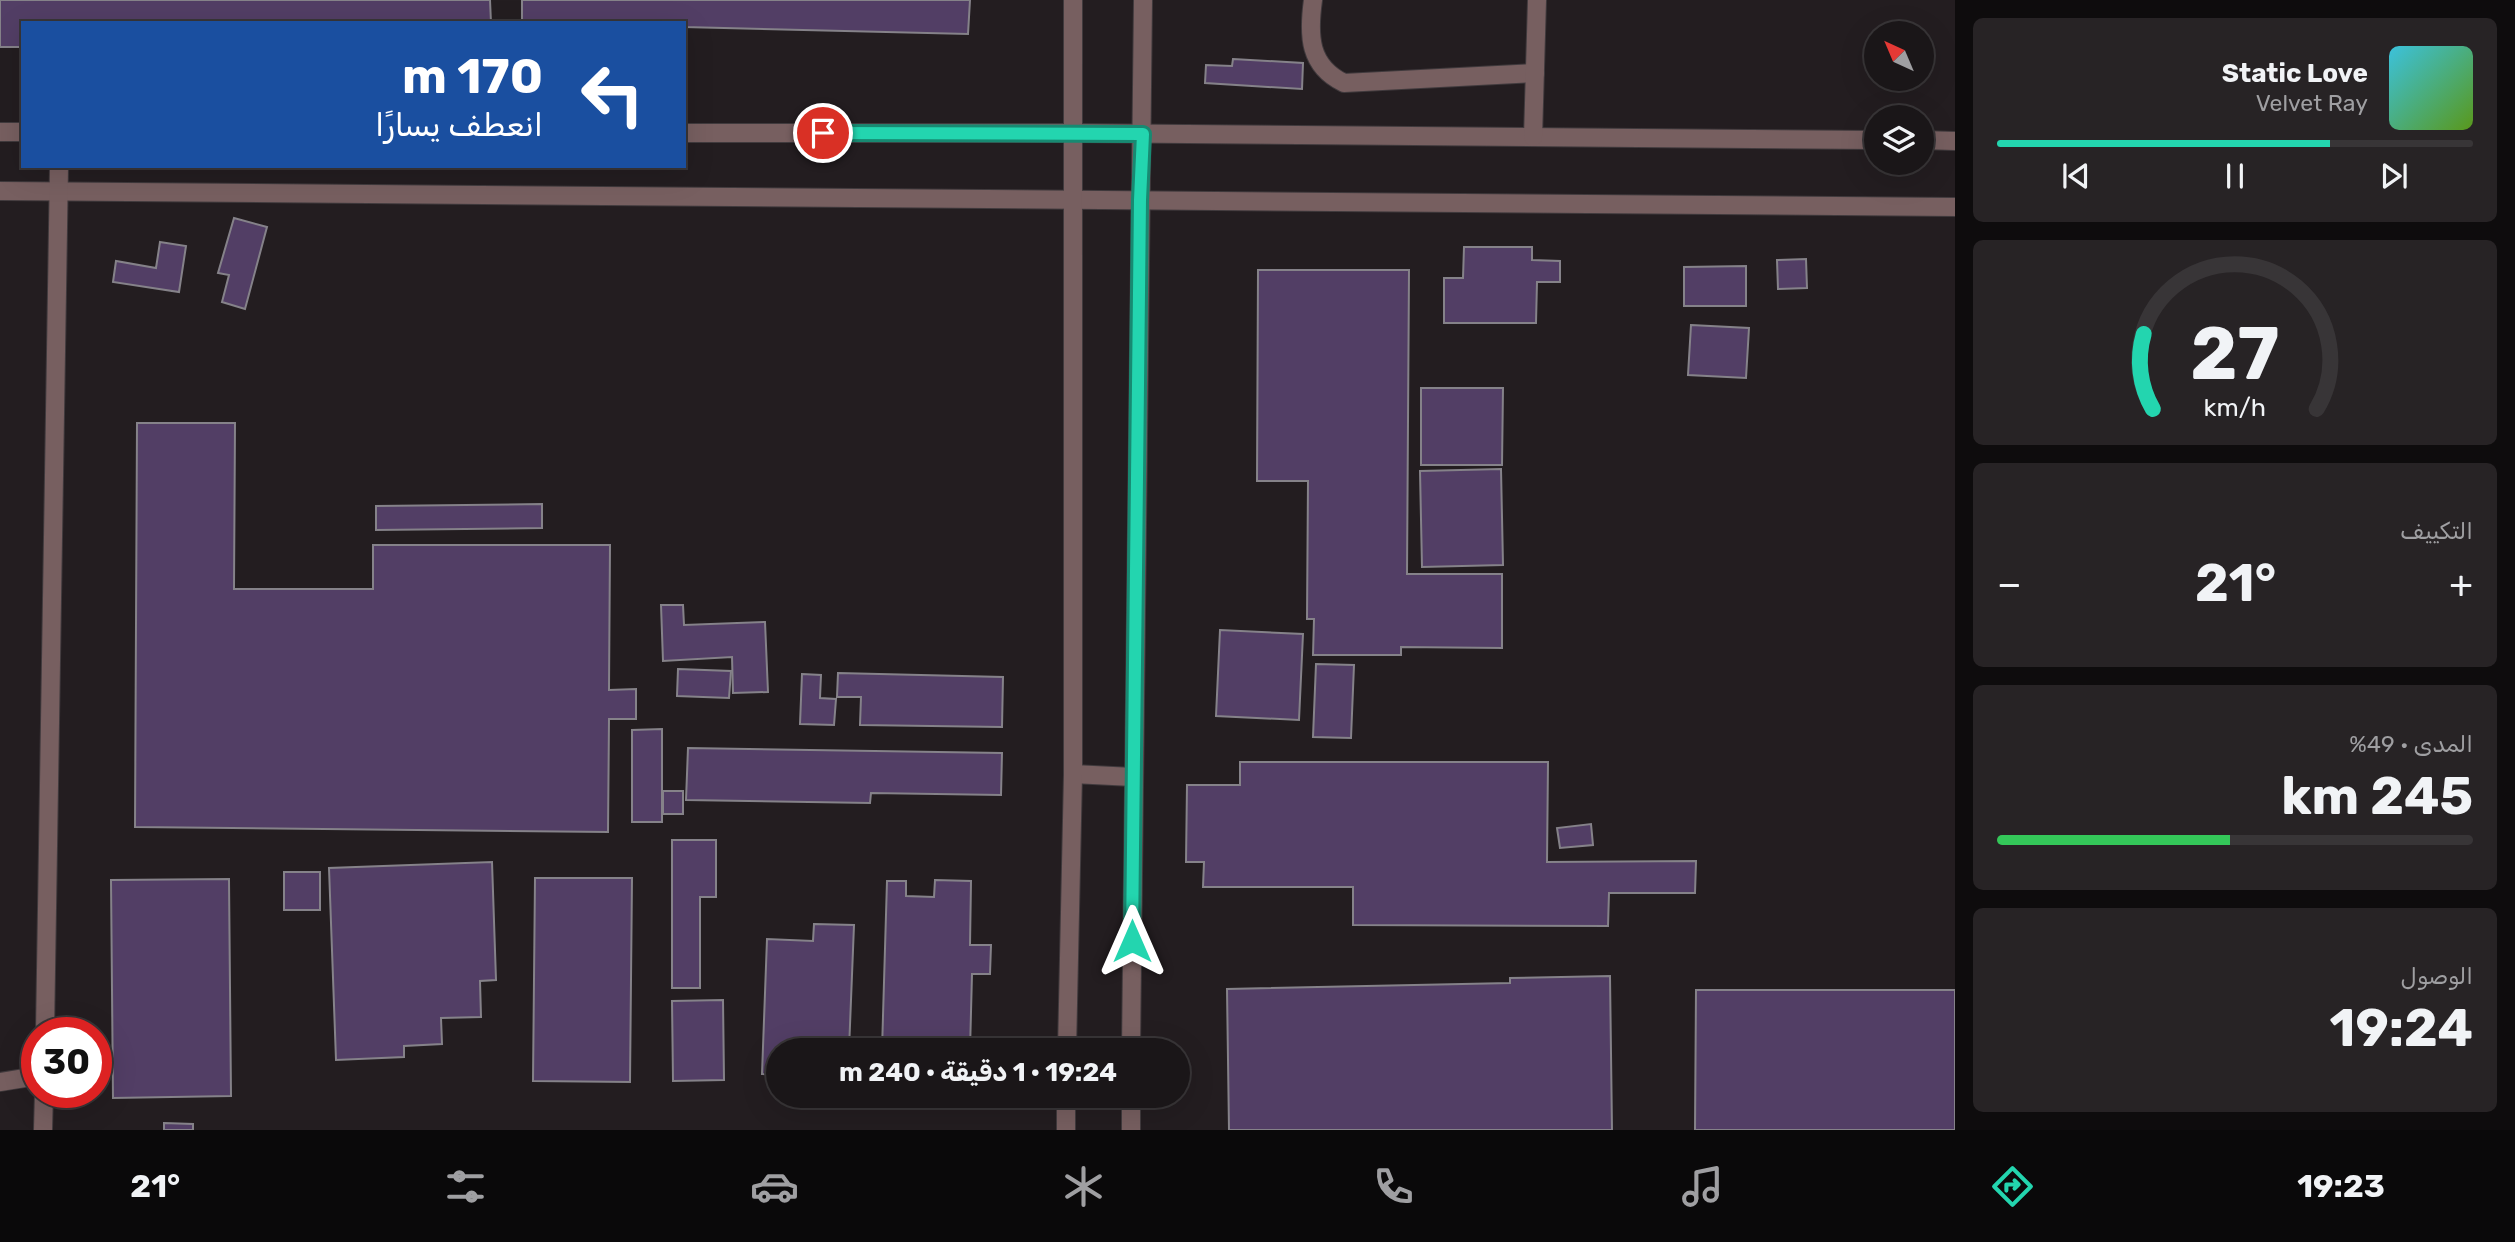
<!DOCTYPE html>
<html lang="ar">
<head>
<meta charset="utf-8">
<style>
  :root { --surface:#1a1618; --page:#272325; --text:#f1f3f6; --muted:#9f9fa2; --line:#383537; --accent:#23d5af }
  body { margin:0; font-family:Rubik,"Noto Sans Arabic",sans-serif; background:var(--page); color:var(--text); direction:rtl; height:100vh; display:flex; flex-direction:column; font-size:26px; white-space:nowrap }
  * { box-sizing:border-box; margin:0 }
  p { font-size:23px; color:var(--muted) }
  .icon { flex:none; width:38px; height:38px; fill:none; stroke:currentColor; stroke-width:2; stroke-linecap:round; stroke-linejoin:round }
  .map { position:relative; flex:1; overflow:hidden; direction:ltr }
  .sheet { display:flex; flex-direction:column; gap:18px; padding:18px; background:#0e0c0d; width:560px }
  .sheet>* { flex:none }
  .guide { position:absolute; left:21px; top:21px; width:665px; height:147px; border-radius:0px; box-shadow:0 7px 28px #0002,0 0 0 2px var(--line); direction:rtl; background:#1a4fa0; color:#fff; overflow:hidden }
  .needle { width:46px; rotate:316deg }
  .buttons { position:absolute; left:1864px; top:21px; display:grid; gap:14px }
  .buttons a { display:grid; place-items:center; width:70px; height:70px; border-radius:50%; background:var(--surface); box-shadow:0 7px 28px #0002,0 0 0 2px var(--line); font-size:35px }
  .speed { position:absolute; left:21px; top:1017px; display:flex; gap:14px; font-size:35px; font-weight:700; text-align:center }
  .speed>* { display:grid; place-content:center; width:91px; height:91px; border-radius:50%; background:var(--surface); box-shadow:0 7px 28px #0002,0 0 0 2px var(--line); line-height:1 }
  .speed .limit { border:10px solid #d22; background:#fff; color:#111 }
  .pin { position:absolute; display:grid; place-items:center; width:60px; height:60px; color:#fff; margin:-30px; border:4px solid #fff; border-radius:50%; box-shadow:0 2px 7px #0007 }
  .me { position:absolute; width:77px; margin:-38px; rotate:0deg; stroke-linejoin:round; filter:drop-shadow(0 0 5px #0008) }
  .turn { display:flex; align-items:center; gap:24px; height:147px; padding:0 28px; font-size:32px }
  .turn .icon { width:91px; height:91px; stroke-width:2.5 }
  .turn b { display:block; font-size:49px; line-height:60px }
  .big { font-size:52px; font-weight:700; line-height:1.1 }
  .sheet .widget { flex:1; display:flex; flex-direction:column; justify-content:center; gap:10px; min-width:0; padding:0 24px; border-radius:10px; background:var(--page) }
  .sheet .dial { align-items:center; gap:0 }
  .dial svg { height:182px; overflow:visible; fill:none; stroke:var(--line); stroke-width:7; stroke-linecap:round; text-anchor:middle }
  .dial text { fill:var(--text); stroke:none }
  .song { display:flex; align-items:center; gap:21px }
  .cover { width:84px; height:84px; border-radius:10px; background:linear-gradient(135deg,hsl(190 70% 55%),hsl(90 70% 35%)) }
  .played { height:7px; border-radius:4px; background:linear-gradient(90deg,var(--accent) 70%,var(--line) 70%) }
  .keys { display:flex; justify-content:space-around; direction:ltr }
  .heat { display:flex; justify-content:space-between; align-items:center; font-size:38px; direction:ltr }
  .charge { height:10px; border-radius:5px; background:linear-gradient(90deg,#34c759 49%,var(--line) 0) }
  .trip { position:absolute; left:766px; top:1038px; width:424px; height:70px; border-radius:35px; background:var(--surface); box-shadow:0 7px 28px #0002,0 0 0 2px var(--line); font-weight:700; line-height:70px; text-align:center; direction:rtl }
  .tab-bar { display:flex; height:112px; justify-content:space-around; align-items:center; background:#0a090a; color:var(--muted) }
  .tab-bar .icon { width:49px; height:49px }
  .tab-bar .current { color:var(--accent) }
  .tab-bar b { font-size:32px; color:var(--text) }
  main { display:flex; flex:1; min-height:0 }
  .map>svg:first-child { display:block }
  .building { fill:#523e65; stroke:#858289; stroke-width:2 }
  .lines { fill:none; stroke-linecap:round; stroke-linejoin:round }
  .minor-casing { stroke:#403a3d; stroke-width:20 }
  .minor { stroke:#775f60; stroke-width:18 }
  .route-casing { stroke:#178a72; stroke-width:18 }
  .route { stroke:#23d5af; stroke-width:12 }
</style>
</head>
<body>
<main>
<section class="sheet">
<div class="widget">
<div class="song"><i class="cover"></i><div><b>Static Love</b><p>Velvet Ray</p></div></div>
<div class="played"></div>
<div class="keys"><svg class="icon" aria-label="previous" viewBox="0 0 24 24"><path d="M18 5L8 12l10 7zM5 5v14"/></svg><svg class="icon" aria-label="pause" viewBox="0 0 24 24"><path d="M8 5v14M16 5v14"/></svg><svg class="icon" aria-label="next" viewBox="0 0 24 24"><path d="M6 5l10 7-10 7zM19 5v14"/></svg></div>
</div>
<div class="widget dial"><svg viewBox="0 0 100 80">
<path d="M14 69A42 42 0 1 1 86 69"/>
<path d="M14 69A42 42 0 0 1 10 36" stroke="#23d5af"/>
<text x="50" y="56" font-size="32" font-weight="700">27</text>
<text x="50" y="72" font-size="11">km/h</text>
</svg></div>
<div class="widget"><p>التكييف</p>
<div class="heat"><a>−</a><b class="big">21°</b><a>+</a></div>
</div>
<div class="widget"><p>المدى · 49%</p><b class="big">245 km</b><div class="charge"></div></div>
<div class="widget"><p>الوصول</p><b class="big">19:24</b></div>
</section>
<div class="map">
<svg width="1955" height="1130" viewBox="0 0 1955 1130">
  <rect width="100%" height="100%" fill="#231d20"/>
  <!-- building -->
  <g class="building">
    <path d="M0,0H490L491,23H23V47H0Z"/>
    <path d="M522,0H970L968,34L684,27V23H522Z"/>
    <path d="M1233,59L1303,63L1302,89L1205,83L1206,65L1232,66Z"/>
    <path d="M234,218L267,227L245,309L222,302L229,275L218,273Z"/>
    <path d="M160,242L186,246L179,292L113,282L116,261L156,268Z"/>
    <path d="M1464,247H1532V260L1560,261V282H1537L1536,323H1444V278H1463Z"/>
    <path d="M1806,259L1807,288L1778,289L1777,260Z"/>
    <path d="M1746,266V306H1684V267Z"/>
    <path d="M1258,270H1409L1407,574H1502V648L1401,647V655H1313L1314,619H1307L1308,481H1257Z"/>
    <path d="M1691,325L1749,328L1746,378L1688,375Z"/>
    <path d="M1421,388H1503L1502,465H1421Z"/>
    <path d="M137,423H235L234,589H373V545H610L609,690L636,689V719H609L608,832L135,827Z"/>
    <path d="M1501,469L1503,565L1422,567L1420,471Z"/>
    <path d="M542,504V528L376,530V506Z"/>
    <path d="M661,605H683L684,625L765,622L768,692L733,693L732,657L663,661Z"/>
    <path d="M1220,630L1303,634L1299,720L1216,716Z"/>
    <path d="M1316,664L1354,665L1351,738L1313,737Z"/>
    <path d="M678,669L731,671L729,698L677,696Z"/>
    <path d="M838,673L1003,677L1002,727L860,725L861,697H837Z"/>
    <path d="M802,674L821,675L820,698L836,699L834,725L800,724Z"/>
    <path d="M662,729V822H632V730Z"/>
    <path d="M688,748L1002,753L1001,795L871,793L870,803L686,800Z"/>
    <path d="M1240,762H1548L1547,862L1696,861L1695,893H1609L1608,926L1353,925V887H1203L1204,862H1186L1187,785H1240Z"/>
    <rect x="663" y="791" width="20" height="23"/>
    <path d="M1591,824L1593,845L1560,848L1557,828Z"/>
    <path d="M672,840H716V897H700V988H672Z"/>
    <path d="M492,862L496,980L480,981L481,1017L441,1018L442,1044L404,1046V1057L336,1060L329,868Z"/>
    <rect x="284" y="872" width="36" height="38"/>
    <path d="M535,878H632L630,1082L533,1081Z"/>
    <path d="M229,879L231,1096L113,1098L111,880Z"/>
    <path d="M935,880L971,881L970,945H991L990,974H972L970,1050H882L887,881H906V896L934,897Z"/>
    <path d="M814,924L854,925L849,1050H779V1075L762,1074L767,939L813,941Z"/>
    <path d="M1610,976L1612,1130H1229L1227,989L1510,983V978Z"/>
    <path d="M1696,990H1955V1130H1695Z"/>
    <path d="M723,1000L724,1080L673,1081L672,1001Z"/>
    <path d="M164,1123L193,1124V1130H164Z"/>
  </g>
  <g class="lines">
    <!-- minor casing -->
    <g class="minor-casing">
      <g id="minor">
        <path d="M1313,0C1308,36 1309,66 1344,83L1535,73"/>
        <path d="M0,132H23"/>
        <path d="M684,133H1073L1876,140"/>
        <path d="M1533,137L1537,0"/>
        <path d="M1922,140L1955,141"/>
        <path d="M0,191L1955,207"/>
        <path d="M1073,774L1133,777"/>
        <path d="M45,1032L59,166"/>
        <path d="M1067,1050L1073,774V0"/>
        <path d="M1131,1050L1143,0"/>
        <path d="M0,1082L37,1076"/>
        <path d="M43,1130L44,1092"/>
        <path d="M1066,1130V1096"/>
        <path d="M1131,1130V1096"/>
      </g>
    </g>
    <!-- minor -->
    <use href="#minor" class="minor"/>
  </g>
  <g class="lines">
    <!-- route casing -->
    <g class="route-casing">
      <path id="route" d="M823,133L1143,134L1140,200L1132,941"/>
    </g>
    <!-- route -->
    <use href="#route" class="route"/>
  </g>
</svg>
<div class="buttons">
<a><svg class="needle" viewBox="-14 -14 28 28"><path d="M0-13l5 13h-10z" fill="#e53935"/><path d="M0 13l5-13h-10z" fill="#9f9fa2"/></svg></a>
<a><svg class="icon" aria-label="layers" viewBox="0 0 24 24"><path d="M12 4l9 5-9 5-9-5zM3 14l9 5 9-5"/></svg></a>
</div>
<div class="speed"><div class="limit">30</div></div>
<div class="pin" style="left:823px;top:133px;background:#d93025"><svg class="icon" aria-label="arrive" viewBox="0 0 24 24"><path d="M6 21V4h12l-3 4 3 4H6"/></svg></div>
<svg class="me" style="left:1132px;top:941px" viewBox="-20 -20 40 40"><path d="M0-17L14 15 0 8-14 15z" fill="#23d5af" stroke="#fff" stroke-width="4"/></svg>
<div class="trip">19:24 · 1 دقيقة · 240 m</div>
<div class="guide">
<div class="turn"><svg class="icon" aria-label="left" viewBox="0 0 24 24"><path d="M17 20v-9H6M10 6l-5 5 5 5"/></svg><div><b>170 m</b>انعطف يسارًا</div></div>
</div>
</div>
</main>
<nav class="tab-bar">
<b>19:23</b>
<svg class="icon current" aria-label="directions" viewBox="0 0 24 24"><path d="M12 3l9 9-9 9-9-9zM9 14v-3h6M13 9l2 2-2 2"/></svg>
<svg class="icon" aria-label="music" viewBox="0 0 24 24"><path d="M9 18V5l10-2v13"/><circle cx="6" cy="18" r="3"/><circle cx="16" cy="16" r="3"/></svg>
<svg class="icon" aria-label="phone" viewBox="0 0 24 24"><path d="M5 4h4l2 5-3 2q2 4 5 5l2-3 5 2v4C11 20 4 13 5 4z"/></svg>
<svg class="icon" aria-label="climate" viewBox="0 0 24 24"><path d="M12 3v18M4 7l16 10M4 17L20 7"/></svg>
<svg class="icon" aria-label="car" viewBox="0 0 24 24"><path d="M5 17H2v-5l4-1 3-4h7l3 4 3 1v5h-3M9 17h6M6 11h13"/><circle cx="7" cy="17" r="2"/><circle cx="17" cy="17" r="2"/></svg>
<svg class="icon" aria-label="filters" viewBox="0 0 24 24"><path d="M4 7h16M4 17h16"/><circle cx="9" cy="7" r="2"/><circle cx="15" cy="17" r="2"/></svg>
<b>21°</b>
</nav>
</body>
</html>
